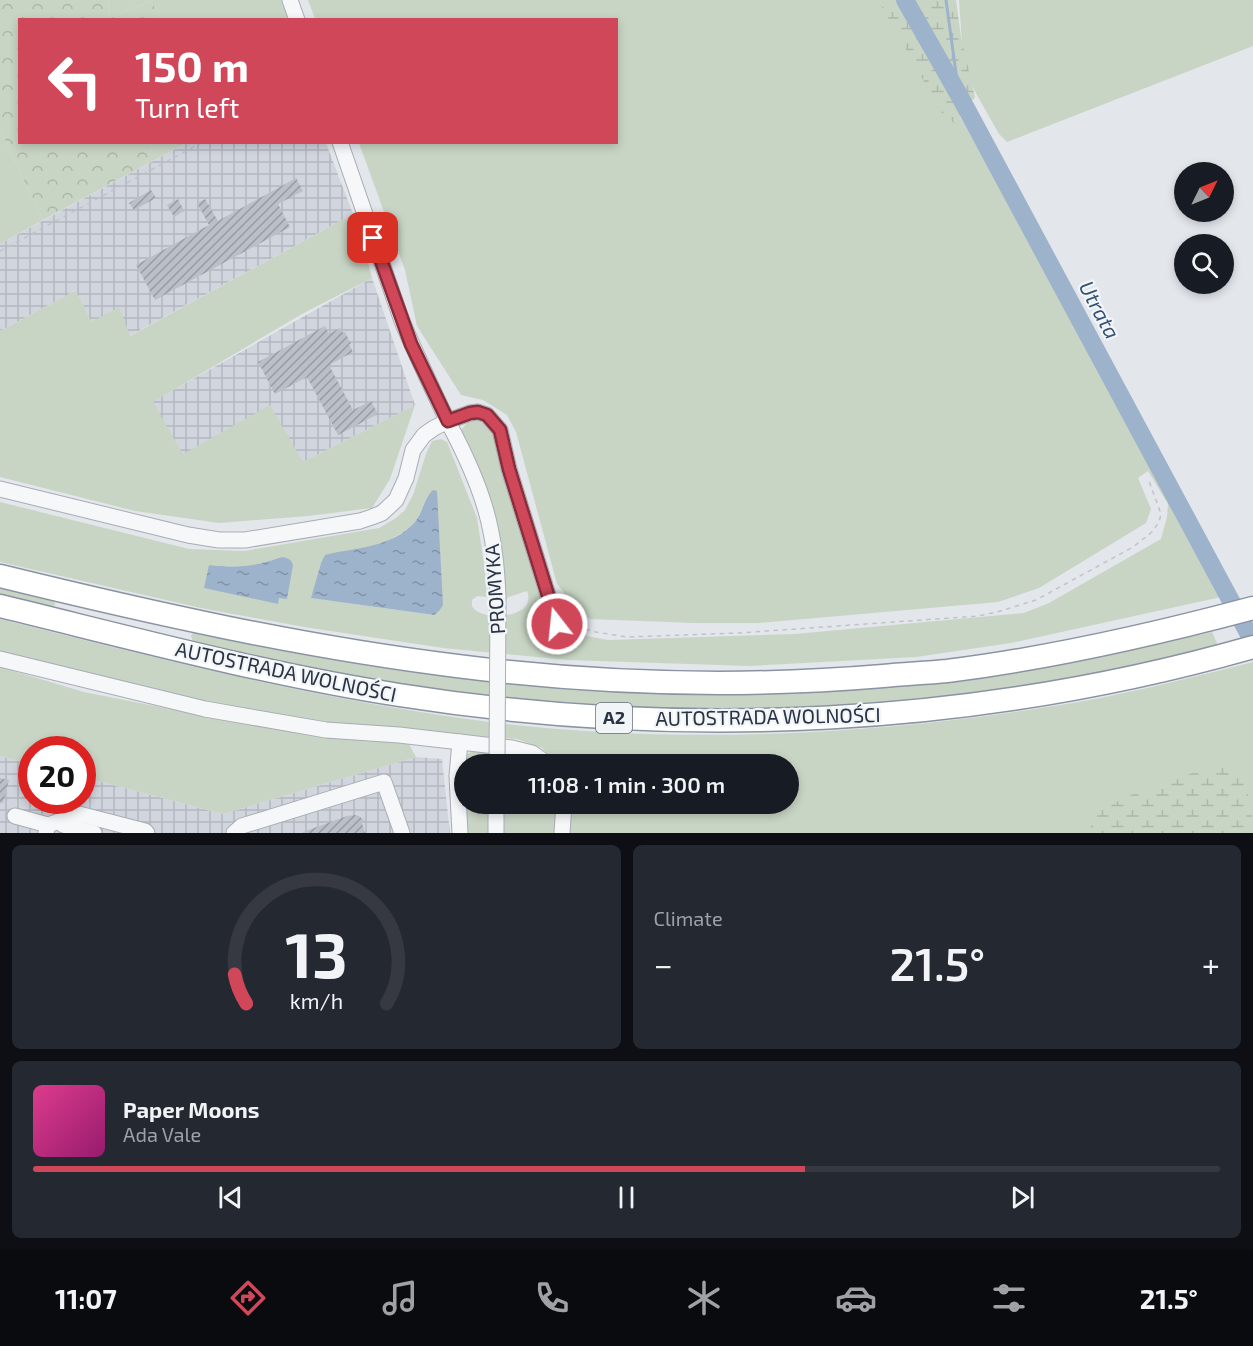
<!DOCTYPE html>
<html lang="en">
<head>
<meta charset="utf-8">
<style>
  :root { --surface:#171b24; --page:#242831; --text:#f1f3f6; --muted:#9ea1a6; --line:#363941; --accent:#d04759 }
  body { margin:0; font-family:"Exo 2",sans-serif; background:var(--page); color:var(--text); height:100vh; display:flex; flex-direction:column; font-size:22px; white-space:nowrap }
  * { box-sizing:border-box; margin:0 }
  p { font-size:20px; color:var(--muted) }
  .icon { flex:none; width:33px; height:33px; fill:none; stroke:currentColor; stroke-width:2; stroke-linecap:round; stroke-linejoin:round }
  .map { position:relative; height:833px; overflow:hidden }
  .drawer { display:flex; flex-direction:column; gap:12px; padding:12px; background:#0d0f14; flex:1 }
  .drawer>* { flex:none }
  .guide { position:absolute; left:18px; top:18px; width:600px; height:126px; border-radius:0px; box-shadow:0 3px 9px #0003; background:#d04759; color:#fff; overflow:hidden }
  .needle { width:39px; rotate:47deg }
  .controls { position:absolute; left:1174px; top:162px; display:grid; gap:12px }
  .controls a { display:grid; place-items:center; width:60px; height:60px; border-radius:50%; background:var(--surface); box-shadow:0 3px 9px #0003; font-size:30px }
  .speed { position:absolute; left:18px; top:736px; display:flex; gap:12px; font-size:30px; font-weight:700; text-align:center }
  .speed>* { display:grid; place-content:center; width:78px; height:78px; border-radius:50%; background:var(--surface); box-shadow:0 3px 9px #0003; line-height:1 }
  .speed .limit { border:9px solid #d22; background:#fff; color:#111 }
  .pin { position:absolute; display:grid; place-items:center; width:51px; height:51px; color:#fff; margin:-26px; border-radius:12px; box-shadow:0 3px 9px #0006 }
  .me { position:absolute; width:66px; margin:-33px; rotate:344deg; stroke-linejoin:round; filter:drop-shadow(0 0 4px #0008) }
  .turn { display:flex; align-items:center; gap:21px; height:126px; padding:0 18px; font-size:27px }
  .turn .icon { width:78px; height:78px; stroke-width:2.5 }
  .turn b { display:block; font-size:42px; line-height:51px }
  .big { font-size:45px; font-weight:600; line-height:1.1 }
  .drawer .card { flex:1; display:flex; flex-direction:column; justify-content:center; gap:9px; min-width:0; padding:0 21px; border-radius:9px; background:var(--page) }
  .drawer .dial { align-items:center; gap:0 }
  .dial svg { height:156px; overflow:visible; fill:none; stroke:var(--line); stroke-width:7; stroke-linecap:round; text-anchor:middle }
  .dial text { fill:var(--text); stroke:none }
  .song { display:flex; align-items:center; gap:18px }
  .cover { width:72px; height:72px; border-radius:9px; background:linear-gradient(135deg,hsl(330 70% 55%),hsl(320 70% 35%)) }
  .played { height:6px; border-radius:3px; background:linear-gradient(90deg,var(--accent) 65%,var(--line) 65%) }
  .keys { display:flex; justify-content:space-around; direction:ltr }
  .heat { display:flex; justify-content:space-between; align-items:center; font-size:33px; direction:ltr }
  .drawer .tiles { flex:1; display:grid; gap:12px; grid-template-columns:1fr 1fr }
  .card:last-child { grid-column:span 2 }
  .trip { position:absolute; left:454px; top:754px; width:345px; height:60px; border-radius:30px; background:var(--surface); box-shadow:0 3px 9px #0003; font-weight:600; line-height:60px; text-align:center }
  .menu { display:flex; height:96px; justify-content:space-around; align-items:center; background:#090b0e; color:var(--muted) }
  .menu .icon { width:42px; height:42px }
  .menu .current { color:var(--accent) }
  .menu b { font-size:27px; color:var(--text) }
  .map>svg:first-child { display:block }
  .industrial { fill:url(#industrial-grid) }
  .grass { fill:#c8d5c4; fill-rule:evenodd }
  .forest { fill:url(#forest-crowns) }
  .wetland { fill:url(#wetland-marsh) }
  .water { fill:url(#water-ripples) }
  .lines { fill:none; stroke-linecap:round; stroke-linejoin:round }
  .stream { stroke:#9db3cb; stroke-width:3 }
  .river { stroke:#9db3cb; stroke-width:18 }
  .building { fill:url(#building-hatch) }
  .minor-casing { stroke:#a8adb5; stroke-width:17 }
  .highway-casing { stroke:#8a93a2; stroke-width:25 }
  .path { stroke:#c0c4ca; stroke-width:1.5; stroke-dasharray:4.5 4.5; stroke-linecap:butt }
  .minor { stroke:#f5f7f9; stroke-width:15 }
  .highway { stroke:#fff; stroke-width:22 }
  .minor-bridge-casing { stroke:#a8adb5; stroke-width:17; stroke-linecap:butt }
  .minor-bridge { stroke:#f5f7f9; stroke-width:15 }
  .route-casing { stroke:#872e3a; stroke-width:15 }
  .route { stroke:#d04759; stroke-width:10 }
  .labels { text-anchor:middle; stroke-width:4.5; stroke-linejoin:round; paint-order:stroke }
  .shield { fill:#f2f5f8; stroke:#666d79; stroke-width:1.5 }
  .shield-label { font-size:18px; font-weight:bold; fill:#2a3343 }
  .street-label { font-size:20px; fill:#2a3343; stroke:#f2f5f8 }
  .water-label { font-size:21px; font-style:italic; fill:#335178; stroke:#f2f5f8 }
</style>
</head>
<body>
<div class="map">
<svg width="1253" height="833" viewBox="0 0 1253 833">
  <defs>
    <pattern id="industrial-grid" width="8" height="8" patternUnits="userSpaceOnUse" patternTransform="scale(1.5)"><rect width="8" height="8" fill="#d1d5dd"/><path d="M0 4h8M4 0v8" fill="none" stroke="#b4b7bf"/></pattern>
    <pattern id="forest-crowns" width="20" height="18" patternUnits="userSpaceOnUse" patternTransform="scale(1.5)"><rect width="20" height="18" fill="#c8d5c4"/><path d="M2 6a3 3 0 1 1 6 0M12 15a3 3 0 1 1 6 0" fill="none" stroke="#acb7aa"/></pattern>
    <pattern id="wetland-marsh" width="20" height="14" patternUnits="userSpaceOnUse" patternTransform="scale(1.5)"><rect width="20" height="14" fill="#c8d5c4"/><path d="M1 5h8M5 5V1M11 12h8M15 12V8" fill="none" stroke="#acb7aa"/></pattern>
    <pattern id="water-ripples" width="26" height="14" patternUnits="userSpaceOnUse" patternTransform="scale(1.5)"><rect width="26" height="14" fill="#9db3cb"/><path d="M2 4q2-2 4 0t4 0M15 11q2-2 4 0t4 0" fill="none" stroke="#8092a6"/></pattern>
    <pattern id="building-hatch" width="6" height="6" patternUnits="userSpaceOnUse" patternTransform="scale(1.5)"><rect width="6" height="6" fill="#babfc8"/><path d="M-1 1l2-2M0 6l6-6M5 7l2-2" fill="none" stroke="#979ca4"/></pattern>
  </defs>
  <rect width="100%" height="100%" fill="#e3e6eb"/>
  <!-- industrial -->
  <g class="industrial">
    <path d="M186,143H326L353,214L129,336L91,322L81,300L75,291L0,331V244Z"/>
    <path d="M372,278L415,405L303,462L182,454L152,402Z"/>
    <path d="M0,756L31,764L32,801H82L83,777L223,814L416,757L442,759L450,833H0Z"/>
  </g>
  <!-- grass -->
  <g class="grass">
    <path d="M108,0H281L288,19H163L150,1L110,18Z"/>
    <path d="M308,0H895L1155,467L1221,597L1011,643L916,657L749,666L568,660L443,648L304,627L201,608L0,562V502L189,549L244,551L379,528L396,518L405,510L413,495L426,454L432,441L441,439L447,442L477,518L484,564L487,597L477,596L472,600C472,605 471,605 474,609C485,621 538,618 527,591L506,598L497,527L461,430L469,420H484L491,426L560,617L587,636L608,640L795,634L1024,613L1049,603L1161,539L1167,517L1168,504L1148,471L1138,478L1151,509L1146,523L1039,588L998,602L759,623H693L590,619L574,605L557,584L516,432L507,415L483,400L461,395L417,326L405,270L359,143L616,142V20L315,19ZM428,495L434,615L312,598L321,563L332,554L383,544L408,529L417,520ZM282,557L278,604L209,565C240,568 252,567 282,557Z"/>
    <path d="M959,0H1253V46L1007,142L999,134L964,72Z"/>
    <path d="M0,130L43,220L0,244Z"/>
    <path d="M151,143H186L145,165L152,145Z"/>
    <path d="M353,214L362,240L372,278L302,314L153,402L183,454L270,405L303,462L415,405L390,479L372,508L308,516L219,523L135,511L0,477V331L75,291L81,300L91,322L119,307L130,336Z"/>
    <path d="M0,583L48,597L55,603V605L52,607L0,599Z"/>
    <path d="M0,619C167,661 335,704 506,724C686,744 869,735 1047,707C1117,697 1185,679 1253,662V833H567L569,804H789V765H560L542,748L517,739L433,733L281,717L165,695L0,654Z"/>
    <path d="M200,630L703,689L1197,630L1200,635L1212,632L1218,645L1060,686L762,715L468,699L195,646L191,636L192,634Z"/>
    <path d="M0,667L84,692L271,729L409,744L416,757L223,814L83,777L82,750H32L31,764L0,756Z"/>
    <path d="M475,749H507L544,765H523L511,755L482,754L473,760L471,765H465V804H487L489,833H466L459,763L465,756Z"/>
    <path d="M503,804H559L556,833H502Z"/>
  </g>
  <!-- forest -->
  <path class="forest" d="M0,0H108L110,18L150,1L162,17L163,19L20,20V142L151,143L152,145L145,165L43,220L0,130Z"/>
  <!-- wetland -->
  <g class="wetland">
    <path d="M878,0H956L961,37L975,97L954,123L943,115Z"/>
    <path d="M1224,765L1238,767C1248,787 1253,810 1252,833H1087L1101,809L1118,801L1140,791L1164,785L1204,768Z"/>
  </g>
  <!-- water -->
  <g class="water">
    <path d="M433,490L437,491L443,605L439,611L434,615L311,598L321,563L325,555C356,547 392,548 415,522C423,512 424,498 433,490Z"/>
    <path d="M282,557C288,558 291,559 293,565L287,599L279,598L278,604L204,588L209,565C240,568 252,567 282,557Z"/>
  </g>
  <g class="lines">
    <!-- stream -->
    <path class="stream" d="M946,0L959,95"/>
    <!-- river -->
    <path class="river" d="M905,0L959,95L1253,642"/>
  </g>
  <!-- building -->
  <g class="building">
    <path d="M296,178L303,191L278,204L290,227L155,300L136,265L209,225L197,203L205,199L218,221Z"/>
    <path d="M151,190L156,198L134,210L129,203Z"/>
    <path d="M178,199L184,211L174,217L167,205Z"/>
    <path d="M325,326L329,334L340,328L343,333L345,332L351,344H349L353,352L329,365L353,410L371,401L378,414L338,435L307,377L275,394L258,362Z"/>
    <path d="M0,778L9,780L3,803H0Z"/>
    <path d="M355,815L359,816L366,822L362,823L365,833H303V832L347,816Z"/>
  </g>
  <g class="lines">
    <!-- minor casing -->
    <g class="minor-casing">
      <g id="minor">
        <path d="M290,0L297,20"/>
        <path d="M340,142L402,321C416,355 432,388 448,422C463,450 477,479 486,511C494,539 497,568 498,597"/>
        <path d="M0,489L188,535L219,540H245L360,521L372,517L382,513L396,500L406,478L413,450L424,435L434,428L448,421L470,413L478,412L487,415L500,430L509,469L557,624"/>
        <path d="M0,659L205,709L326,730L399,735L512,748L532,753L549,765"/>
        <path d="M460,742L457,776L460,833"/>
        <path d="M15,816L48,825"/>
        <path d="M63,825L94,833"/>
        <path d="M46,833L48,825L79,814L145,831L147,833"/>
        <path d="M234,833L242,826L384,782L402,833"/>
        <path d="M496,833V804"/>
        <path d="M562,833L564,804"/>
      </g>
    </g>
    <!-- highway casing -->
    <g class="highway-casing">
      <g id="highway">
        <path d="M0,576C151,613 303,647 457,666C598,684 741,688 883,676C905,674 926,673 947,671C1051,658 1152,635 1253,608"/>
        <path d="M0,606C132,638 264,674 399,695C683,740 976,726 1253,647"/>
      </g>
    </g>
    <!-- path -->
    <g class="path">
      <path d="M0,251L203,142"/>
      <path d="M570,620L585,629L596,632L627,637L739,633L978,616L997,612L1036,600L1133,547L1152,532L1159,522L1161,514L1149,481"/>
    </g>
    <!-- minor -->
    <use href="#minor" class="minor"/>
    <!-- highway -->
    <use href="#highway" class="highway"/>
    <!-- minor-bridge casing -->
    <g class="minor-bridge-casing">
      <path id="minor-bridge" d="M497,765L498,597"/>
    </g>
    <!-- minor-bridge -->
    <use href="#minor-bridge" class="minor-bridge"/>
  </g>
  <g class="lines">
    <!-- route casing -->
    <g class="route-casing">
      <path id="route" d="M373,238L411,344L448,421L470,413L478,412L487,415L500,430L509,469L557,624"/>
    </g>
    <!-- route -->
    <use href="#route" class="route"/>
  </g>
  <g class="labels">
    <!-- shield labels -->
    <rect class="shield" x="596" y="703" width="36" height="30" rx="4.5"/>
    <g class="shield-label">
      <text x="614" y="724">A2</text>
    </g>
    <!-- street labels -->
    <g class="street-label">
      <text transform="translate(495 589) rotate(-94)" y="7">PROMYKA</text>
      <text transform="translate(286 672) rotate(12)" y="7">AUTOSTRADA WOLNOŚCI</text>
      <text transform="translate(768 717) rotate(-1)" y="7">AUTOSTRADA WOLNOŚCI</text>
    </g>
    <!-- water labels -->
    <g class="water-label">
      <text transform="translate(1099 310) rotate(62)" y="7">Utrata</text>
    </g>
  </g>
</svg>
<div class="controls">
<a><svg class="needle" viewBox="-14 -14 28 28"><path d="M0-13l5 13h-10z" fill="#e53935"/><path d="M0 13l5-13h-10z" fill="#9ea1a6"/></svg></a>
<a><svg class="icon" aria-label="search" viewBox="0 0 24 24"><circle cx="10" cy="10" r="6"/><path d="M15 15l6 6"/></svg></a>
</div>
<div class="speed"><div class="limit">20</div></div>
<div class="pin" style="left:373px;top:238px;background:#d93025"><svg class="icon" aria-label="arrive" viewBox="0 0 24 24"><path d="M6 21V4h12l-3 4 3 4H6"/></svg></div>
<svg class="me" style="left:557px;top:624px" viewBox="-20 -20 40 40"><circle r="17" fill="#d04759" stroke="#fff" stroke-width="3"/><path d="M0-11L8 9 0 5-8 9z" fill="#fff"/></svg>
<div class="trip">11:08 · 1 min · 300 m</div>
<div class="guide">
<div class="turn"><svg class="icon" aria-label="left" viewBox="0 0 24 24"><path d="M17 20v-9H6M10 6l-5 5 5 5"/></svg><div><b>150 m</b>Turn left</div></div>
</div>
</div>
<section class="drawer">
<div class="tiles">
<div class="card dial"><svg viewBox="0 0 100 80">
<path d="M14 69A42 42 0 1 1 86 69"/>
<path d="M14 69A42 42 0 0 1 8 54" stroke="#d04759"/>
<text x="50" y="56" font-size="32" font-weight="700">13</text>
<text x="50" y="72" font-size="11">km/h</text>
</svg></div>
<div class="card"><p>Climate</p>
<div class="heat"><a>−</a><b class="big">21.5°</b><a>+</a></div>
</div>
<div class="card">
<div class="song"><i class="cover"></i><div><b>Paper Moons</b><p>Ada Vale</p></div></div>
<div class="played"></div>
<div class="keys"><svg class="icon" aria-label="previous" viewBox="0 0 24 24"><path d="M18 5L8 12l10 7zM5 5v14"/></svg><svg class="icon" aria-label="pause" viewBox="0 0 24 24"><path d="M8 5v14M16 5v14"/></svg><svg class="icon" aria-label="next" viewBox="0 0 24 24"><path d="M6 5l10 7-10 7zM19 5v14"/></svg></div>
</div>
</div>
</section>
<nav class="menu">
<b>11:07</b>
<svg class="icon current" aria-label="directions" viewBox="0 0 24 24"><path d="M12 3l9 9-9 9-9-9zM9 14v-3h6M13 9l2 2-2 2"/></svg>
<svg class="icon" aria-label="music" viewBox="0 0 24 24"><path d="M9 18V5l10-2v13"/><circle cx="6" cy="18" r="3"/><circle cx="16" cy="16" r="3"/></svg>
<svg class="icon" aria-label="phone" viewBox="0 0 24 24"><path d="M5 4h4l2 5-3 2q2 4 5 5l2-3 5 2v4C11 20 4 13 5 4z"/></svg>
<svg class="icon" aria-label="climate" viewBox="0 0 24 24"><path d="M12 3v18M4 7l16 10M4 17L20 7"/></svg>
<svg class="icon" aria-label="car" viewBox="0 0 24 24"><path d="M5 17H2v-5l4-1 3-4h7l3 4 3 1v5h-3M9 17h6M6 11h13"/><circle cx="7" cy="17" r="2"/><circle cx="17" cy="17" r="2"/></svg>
<svg class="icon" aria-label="filters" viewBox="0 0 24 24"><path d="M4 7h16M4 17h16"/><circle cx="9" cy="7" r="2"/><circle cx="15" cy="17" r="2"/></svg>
<b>21.5°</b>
</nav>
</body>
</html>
